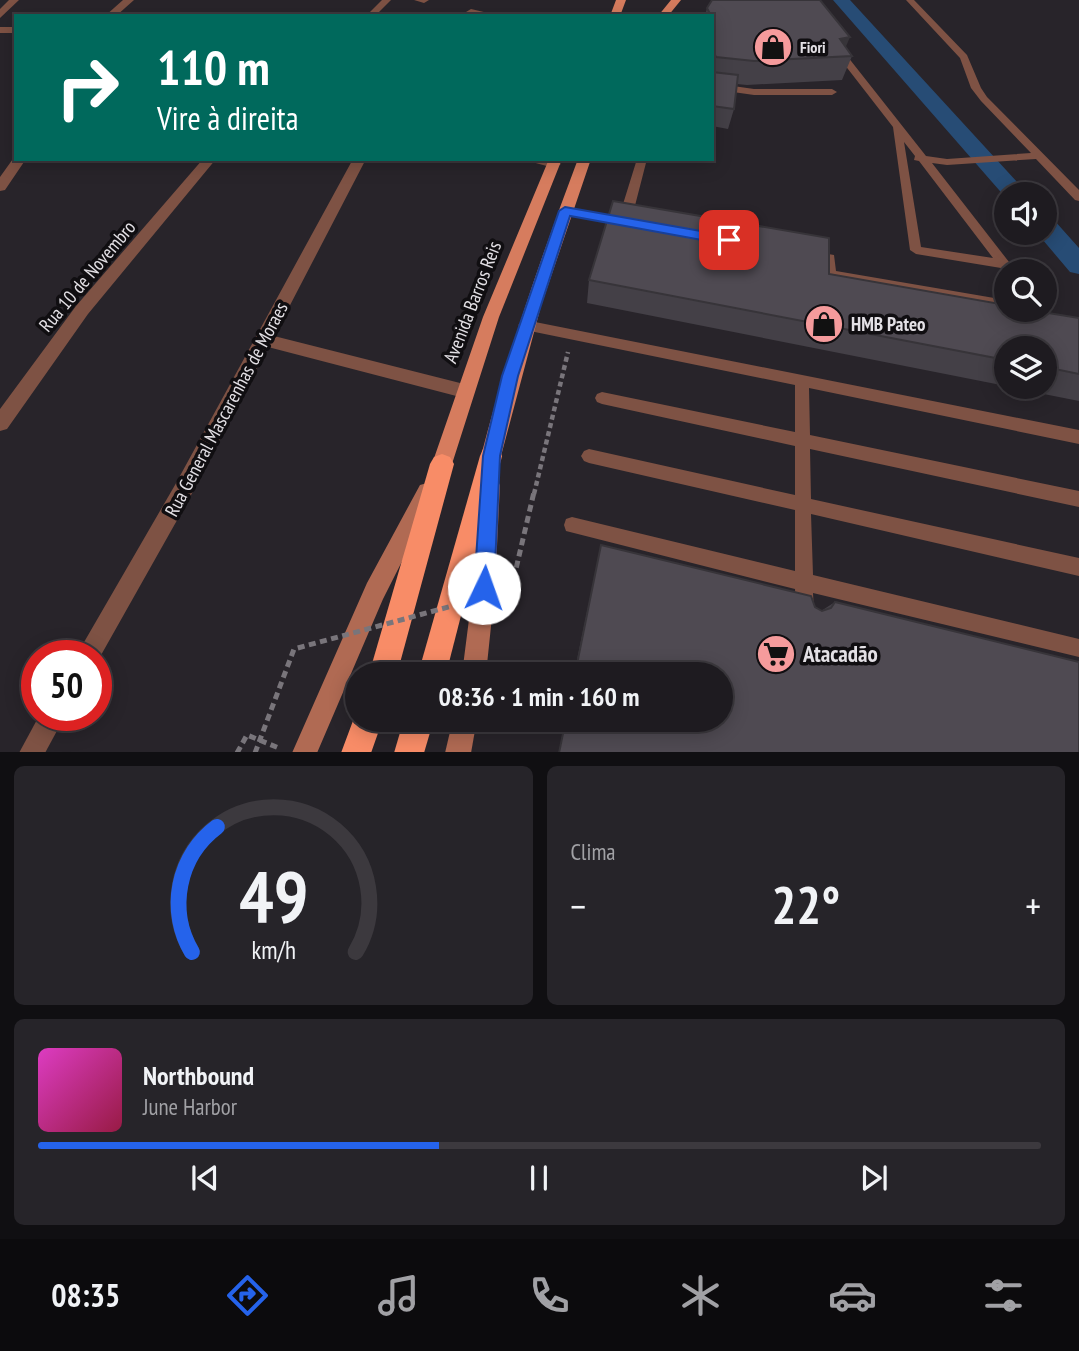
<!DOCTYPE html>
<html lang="pt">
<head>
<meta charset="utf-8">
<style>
  :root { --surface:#1e1b20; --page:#262429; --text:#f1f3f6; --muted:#a1a1a5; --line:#3c393e; --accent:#2563eb }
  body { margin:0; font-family:"PT Sans Narrow",sans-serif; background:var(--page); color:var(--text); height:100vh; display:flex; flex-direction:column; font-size:26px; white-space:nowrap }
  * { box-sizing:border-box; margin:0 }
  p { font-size:23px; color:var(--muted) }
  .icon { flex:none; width:38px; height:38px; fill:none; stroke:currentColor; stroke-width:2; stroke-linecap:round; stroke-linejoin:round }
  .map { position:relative; height:752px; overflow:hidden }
  .details { display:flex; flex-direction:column; gap:14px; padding:14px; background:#100f12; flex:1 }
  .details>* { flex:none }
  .hud { position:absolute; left:14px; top:14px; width:700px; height:147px; border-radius:0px; box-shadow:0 4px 18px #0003,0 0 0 2px var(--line); background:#00695c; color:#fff; overflow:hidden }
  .buttons { position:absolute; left:994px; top:182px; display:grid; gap:14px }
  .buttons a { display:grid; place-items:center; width:63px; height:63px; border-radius:50%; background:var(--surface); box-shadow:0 4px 18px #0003,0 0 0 2px var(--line); font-size:35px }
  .speed { position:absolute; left:21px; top:640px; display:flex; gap:14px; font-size:35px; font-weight:700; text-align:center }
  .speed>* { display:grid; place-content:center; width:91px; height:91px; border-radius:50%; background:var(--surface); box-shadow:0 4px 18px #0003,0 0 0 2px var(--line); line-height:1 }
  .speed .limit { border:10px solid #d22; background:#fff; color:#111 }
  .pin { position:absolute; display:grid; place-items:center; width:60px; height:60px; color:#fff; margin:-30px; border-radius:14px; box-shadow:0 4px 10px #0006 }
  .me { position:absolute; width:77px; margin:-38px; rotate:3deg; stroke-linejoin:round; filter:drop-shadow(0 0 5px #0008) }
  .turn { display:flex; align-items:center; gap:24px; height:147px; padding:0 28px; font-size:32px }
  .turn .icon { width:91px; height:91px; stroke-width:2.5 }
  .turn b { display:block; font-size:49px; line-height:60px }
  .big { font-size:52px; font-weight:700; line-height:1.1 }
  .details .tile { flex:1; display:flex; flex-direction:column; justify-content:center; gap:10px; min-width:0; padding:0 24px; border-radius:10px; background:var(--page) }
  .details .dial { align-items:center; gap:0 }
  .dial svg { height:182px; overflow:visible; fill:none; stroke:var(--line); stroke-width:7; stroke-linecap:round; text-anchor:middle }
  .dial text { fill:var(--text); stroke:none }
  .song { display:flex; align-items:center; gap:21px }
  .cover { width:84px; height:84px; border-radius:10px; background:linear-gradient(135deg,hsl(310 70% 55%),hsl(340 70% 35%)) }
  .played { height:7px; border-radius:4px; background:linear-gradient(90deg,var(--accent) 40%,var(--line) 40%) }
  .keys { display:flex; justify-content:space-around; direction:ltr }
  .heat { display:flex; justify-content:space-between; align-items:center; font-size:38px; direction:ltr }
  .details .tiles { flex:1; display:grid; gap:14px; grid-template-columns:1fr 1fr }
  .tile:last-child { grid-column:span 2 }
  .trip { position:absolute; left:345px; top:662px; width:388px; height:70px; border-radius:35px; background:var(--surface); box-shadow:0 4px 18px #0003,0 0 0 2px var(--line); font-weight:700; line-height:70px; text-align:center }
  .tabs { display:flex; height:112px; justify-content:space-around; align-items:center; background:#0c0b0d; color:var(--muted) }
  .tabs .icon { width:49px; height:49px }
  .tabs .selected { color:var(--accent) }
  .tabs b { font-size:32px; color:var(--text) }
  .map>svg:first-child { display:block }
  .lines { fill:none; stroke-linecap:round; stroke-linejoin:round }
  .canal { fill:#274c75; fill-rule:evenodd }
  .path-far1 { stroke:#79757b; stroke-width:4.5; stroke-dasharray:5 3.5; stroke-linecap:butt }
  .path { stroke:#79757b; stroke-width:5; stroke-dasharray:7 4.5; stroke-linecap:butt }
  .lane { fill:#7e5244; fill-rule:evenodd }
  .street { fill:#7e5244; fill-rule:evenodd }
  .secondary { fill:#b06a53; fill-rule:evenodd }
  .primary { fill:#d67c5e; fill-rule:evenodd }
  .highway { fill:#f88c67; fill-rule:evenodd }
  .path-bridge { stroke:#79757b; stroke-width:5; stroke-dasharray:7 4.5; stroke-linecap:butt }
  .wall { fill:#444047 }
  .shaded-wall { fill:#373439 }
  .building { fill:#4f4a52; stroke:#373439; stroke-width:2 }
  .route { fill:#2563eb; stroke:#184099; stroke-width:2 }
  .labels { text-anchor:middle; stroke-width:7; stroke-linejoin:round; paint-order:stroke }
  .far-poi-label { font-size:16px; font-weight:bold; fill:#e3e0e5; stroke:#100e11; text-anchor:start }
  .street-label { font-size:19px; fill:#e3e0e5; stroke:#100e11 }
  .poi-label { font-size:19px; font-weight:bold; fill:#e3e0e5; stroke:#100e11; text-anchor:start }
  .near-poi-label { font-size:23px; font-weight:bold; fill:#e3e0e5; stroke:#100e11; text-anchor:start }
</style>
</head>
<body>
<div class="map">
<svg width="1079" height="753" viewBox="0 0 1079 753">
  <rect width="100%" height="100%" fill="#28242a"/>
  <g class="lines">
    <!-- canal -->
    <g class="canal">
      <path d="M833,0H850L1028,194H1006V198Z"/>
      <path d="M1045,218L1054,220L1079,248V274L1070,272L1037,233H1045Z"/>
    </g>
    <!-- path-far1 -->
    <path class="path-far1" d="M534,494L568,352"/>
    <!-- path -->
    <g class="path">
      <path d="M511,590L534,492"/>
      <path d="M237,753L247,735L279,748"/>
    </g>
    <!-- lane -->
    <g class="lane">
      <path d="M382,0H391L375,16H366Z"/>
      <path d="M906,0H914L967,55L981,88L987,97L1079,190V201L1075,200L1036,159L947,165L932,163L1016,271H1006V274L1001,268L916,254L910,250L893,127L834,51V47H840L926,156L947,159L1031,153L981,101L971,88L960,58ZM904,142L915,156L914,160L919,161L993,258L921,247Z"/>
      <path d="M712,83L754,89H832L837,92L832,95H754L712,89Z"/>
      <path d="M637,159H647L630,225L626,226L561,214L559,211L565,207L619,217Z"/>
      <path d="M811,251L834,255L836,271L1006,300V310L826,277L824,261L807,258L805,255Z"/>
      <path d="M1046,308L1047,311L1041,316L1026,313L1025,310H1045Z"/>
      <path d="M525,320L1079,430V444L809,388L810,435L1079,491V507L810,449L811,499L1079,558V576L811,514L813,575L1079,639V657L813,593L814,612L811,618L805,621L799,618L796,612L795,589L566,531L564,525L566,519L572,517L795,571V510L589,463L584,461L581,456L584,451L589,449L795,495V446L602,404L597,402L595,398L597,394L602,392L795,432V385L525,330L518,325Z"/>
    </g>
    <!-- street -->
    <g class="street">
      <path d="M9,0H19L0,18V9Z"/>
      <path d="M123,0H134L116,16H105Z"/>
      <path d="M414,0H429L424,3Z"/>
      <path d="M471,9L501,16L467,14L466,12Z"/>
      <rect x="0" y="27" width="16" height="6"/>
      <path d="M15,156L16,159H26L5,190L0,191V177Z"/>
      <path d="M203,159H216L88,314L7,429L0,431V409L76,306Z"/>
      <path d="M353,159H366L274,336L464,384L470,386L473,391L470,396L464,398L268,347L189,499L96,664V656H76L175,485Z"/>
      <path d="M521,159H550L561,164L554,168Z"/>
      <path d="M39,716H65L45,753H19Z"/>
    </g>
    <!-- secondary -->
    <g class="secondary">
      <path d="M490,476L497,479L500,485L495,588L486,674H462L473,588L480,485L483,479Z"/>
      <path d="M427,483L434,485L437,492L383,599L317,753H292L367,583L420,485Z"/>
      <path d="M453,719H477L471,753H445Z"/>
    </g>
    <!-- primary -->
    <g class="primary">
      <path d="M616,0H626L620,16H610Z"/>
      <path d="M671,0H681L668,16H658Z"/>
      <path d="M549,159H562L499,317L452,464L449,470L442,473L435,470L432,464L483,317Z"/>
      <path d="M578,159H591L541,306L501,456L498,462L491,465L484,462L481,456C507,355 541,257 578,159Z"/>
    </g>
    <!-- highway -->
    <g class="highway">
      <path d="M491,446L499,449L502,456L446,674H418L480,456L483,449Z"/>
      <path d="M442,454L450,457L454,464L397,674H369L430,464L434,457Z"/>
      <path d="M357,710V719H383L371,753H341Z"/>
      <path d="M404,719H434L424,753H394Z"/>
    </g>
    <!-- path-bridge -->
    <path class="path-bridge" d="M255,753L294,649L511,590"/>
  </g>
  <!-- wall -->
  <g class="wall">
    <path d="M707,8L846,47L852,56L842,80L747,85L737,84L734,109L728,129L712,126V16H705Z"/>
    <path d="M829,274L1079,318V401L1008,387H1045V348H1006V386L587,303L589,280Z"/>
    <path d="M601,545L815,607L821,611L835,602L1079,753H559L565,719H721V674H574Z"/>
  </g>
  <!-- shaded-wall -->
  <path class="shaded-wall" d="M850,37L842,56L840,39Z"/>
  <!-- building -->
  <g class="building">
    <path d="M712,0H820L850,37L840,39L852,56L754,61L716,57L712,49V16H711L707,8Z"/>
    <path d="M712,72L738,75L734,109L712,106Z"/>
    <path d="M613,201L829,238V274L1006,305V310H1030L1079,318V374L1045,367V348H1006V360L589,280Z"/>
    <path d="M601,545L811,596L815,607L822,611L831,608L835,602L1079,662V753H559L566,719H721V674H575Z"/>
  </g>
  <!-- route -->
  <path class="route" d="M565,207L729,236L735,240L729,245L570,216L518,376L500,456L494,588L491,595L484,598L477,595L474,588L483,456L502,376L559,211Z"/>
  <!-- icons -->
  <defs>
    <g id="shop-disc" transform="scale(2.0125)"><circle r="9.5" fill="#f59b9c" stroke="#100e11"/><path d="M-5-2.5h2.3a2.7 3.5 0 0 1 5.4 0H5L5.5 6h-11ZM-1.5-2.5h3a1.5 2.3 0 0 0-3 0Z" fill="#111"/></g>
    <g id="supermarket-disc" transform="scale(2.0125)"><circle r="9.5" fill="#f59b9c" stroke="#100e11"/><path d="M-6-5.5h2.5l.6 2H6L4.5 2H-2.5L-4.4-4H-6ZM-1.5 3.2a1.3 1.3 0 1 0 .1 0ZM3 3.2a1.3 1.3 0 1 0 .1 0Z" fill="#111"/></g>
  </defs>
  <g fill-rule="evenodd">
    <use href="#shop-disc" x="773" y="47"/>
    <use href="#shop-disc" x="824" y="324"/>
    <use href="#supermarket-disc" x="776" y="654"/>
  </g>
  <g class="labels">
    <!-- far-poi labels -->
    <g class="far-poi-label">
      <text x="800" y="53">Fiori</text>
    </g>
    <!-- street labels -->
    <g class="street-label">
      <text transform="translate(87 276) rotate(-50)" y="7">Rua 10 de Novembro</text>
      <text transform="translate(472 302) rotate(-69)" y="7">Avenida Barros Reis</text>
      <text transform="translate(226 409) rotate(-62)" y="7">Rua General Mascarenhas de Moraes</text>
    </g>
    <!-- poi labels -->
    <g class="poi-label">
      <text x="851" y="331">HMB Pateo</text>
    </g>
    <!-- near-poi labels -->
    <g class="near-poi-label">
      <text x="803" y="662">Atacadão</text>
    </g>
  </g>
</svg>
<div class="buttons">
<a><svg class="icon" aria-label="sound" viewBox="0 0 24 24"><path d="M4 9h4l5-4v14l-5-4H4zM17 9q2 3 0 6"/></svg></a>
<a><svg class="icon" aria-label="search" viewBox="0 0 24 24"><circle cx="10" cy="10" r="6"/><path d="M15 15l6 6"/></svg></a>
<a><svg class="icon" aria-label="layers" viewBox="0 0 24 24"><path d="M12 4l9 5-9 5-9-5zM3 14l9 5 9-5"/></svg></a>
</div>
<div class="speed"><div class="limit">50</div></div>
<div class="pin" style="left:729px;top:240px;background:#d93025"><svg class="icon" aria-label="arrive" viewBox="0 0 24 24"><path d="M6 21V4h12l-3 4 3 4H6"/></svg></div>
<svg class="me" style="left:484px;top:588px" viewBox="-20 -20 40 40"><circle r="19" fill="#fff"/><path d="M0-13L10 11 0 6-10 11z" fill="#2563eb"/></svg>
<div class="trip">08:36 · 1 min · 160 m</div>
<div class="hud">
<div class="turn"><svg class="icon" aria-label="right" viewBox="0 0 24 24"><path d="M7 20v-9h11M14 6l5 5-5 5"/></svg><div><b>110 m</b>Vire à direita</div></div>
</div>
</div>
<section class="details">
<div class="tiles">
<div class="tile dial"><svg viewBox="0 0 100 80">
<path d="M14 69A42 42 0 1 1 86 69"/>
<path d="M14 69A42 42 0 0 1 25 14" stroke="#2563eb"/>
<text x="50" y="56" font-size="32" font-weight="700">49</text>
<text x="50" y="72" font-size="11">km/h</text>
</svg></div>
<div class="tile"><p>Clima</p>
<div class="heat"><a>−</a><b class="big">22°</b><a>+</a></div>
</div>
<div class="tile">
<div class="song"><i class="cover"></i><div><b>Northbound</b><p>June Harbor</p></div></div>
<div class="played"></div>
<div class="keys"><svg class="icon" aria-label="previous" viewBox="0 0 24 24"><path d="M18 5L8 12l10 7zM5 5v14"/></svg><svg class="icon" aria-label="pause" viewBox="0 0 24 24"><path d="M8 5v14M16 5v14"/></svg><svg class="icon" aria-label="next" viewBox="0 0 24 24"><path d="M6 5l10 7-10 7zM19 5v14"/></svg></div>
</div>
</div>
</section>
<nav class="tabs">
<b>08:35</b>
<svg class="icon selected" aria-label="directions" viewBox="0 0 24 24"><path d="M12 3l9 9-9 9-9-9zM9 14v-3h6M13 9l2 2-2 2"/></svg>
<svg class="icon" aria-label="music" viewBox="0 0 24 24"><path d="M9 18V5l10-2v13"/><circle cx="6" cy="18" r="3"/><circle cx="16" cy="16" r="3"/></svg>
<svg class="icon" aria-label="phone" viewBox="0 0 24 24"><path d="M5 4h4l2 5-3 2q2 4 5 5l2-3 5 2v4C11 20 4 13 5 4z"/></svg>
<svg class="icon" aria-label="climate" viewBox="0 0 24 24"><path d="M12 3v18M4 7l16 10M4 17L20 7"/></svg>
<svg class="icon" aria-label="car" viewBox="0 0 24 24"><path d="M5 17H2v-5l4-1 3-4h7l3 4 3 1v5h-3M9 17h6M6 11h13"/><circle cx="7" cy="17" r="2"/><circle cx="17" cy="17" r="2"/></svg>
<svg class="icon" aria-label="filters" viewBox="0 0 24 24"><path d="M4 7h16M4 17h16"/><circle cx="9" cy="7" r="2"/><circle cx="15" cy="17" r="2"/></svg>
</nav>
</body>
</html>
